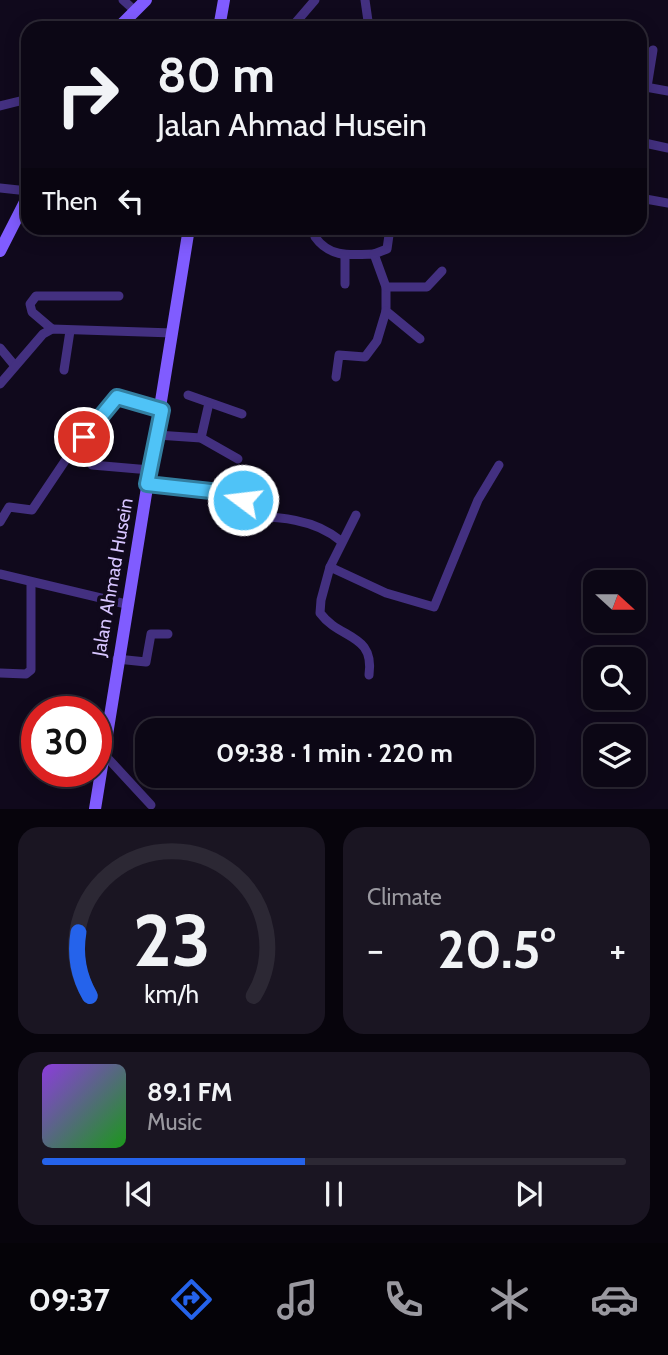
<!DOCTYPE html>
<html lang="en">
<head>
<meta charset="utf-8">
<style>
  :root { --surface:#0c0715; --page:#1a1522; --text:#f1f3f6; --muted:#9a99a0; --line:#2c2834; --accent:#2563eb }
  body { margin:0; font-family:Cabin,sans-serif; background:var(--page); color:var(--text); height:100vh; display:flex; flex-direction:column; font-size:26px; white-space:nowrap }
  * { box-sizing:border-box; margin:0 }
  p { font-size:23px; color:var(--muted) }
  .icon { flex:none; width:38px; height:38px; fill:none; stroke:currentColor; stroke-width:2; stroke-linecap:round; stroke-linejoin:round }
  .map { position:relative; height:809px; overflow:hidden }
  .side { display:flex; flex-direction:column; gap:18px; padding:18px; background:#07040c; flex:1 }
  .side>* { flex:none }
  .banner { position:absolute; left:21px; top:21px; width:626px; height:214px; border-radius:21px; box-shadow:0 4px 18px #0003,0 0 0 2px var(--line); background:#0c0715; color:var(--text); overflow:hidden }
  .needle { width:46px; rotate:111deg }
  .buttons { position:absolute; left:583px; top:570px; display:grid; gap:14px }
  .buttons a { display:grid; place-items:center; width:63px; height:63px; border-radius:14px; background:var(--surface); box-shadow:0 4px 18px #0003,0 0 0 2px var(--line); font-size:35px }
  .speed { position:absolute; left:21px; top:696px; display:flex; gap:14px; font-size:35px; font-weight:700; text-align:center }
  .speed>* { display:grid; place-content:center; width:91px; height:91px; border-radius:50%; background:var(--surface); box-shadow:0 4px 18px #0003,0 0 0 2px var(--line); line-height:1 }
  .speed .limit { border:10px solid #d22; background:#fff; color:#111 }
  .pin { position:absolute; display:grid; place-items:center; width:60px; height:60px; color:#fff; margin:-30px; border:4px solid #fff; border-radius:50%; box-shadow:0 2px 7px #0007 }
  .me { position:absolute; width:77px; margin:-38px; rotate:285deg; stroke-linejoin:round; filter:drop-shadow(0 0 5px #0008) }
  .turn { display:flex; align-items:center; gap:24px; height:147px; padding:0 21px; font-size:32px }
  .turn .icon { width:91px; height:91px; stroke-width:2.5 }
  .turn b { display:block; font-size:49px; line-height:60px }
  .then { display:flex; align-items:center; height:66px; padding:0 21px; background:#0003; gap:14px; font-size:26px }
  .big { font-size:52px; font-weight:700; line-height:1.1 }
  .side .tile { flex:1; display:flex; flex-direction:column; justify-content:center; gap:10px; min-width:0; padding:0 24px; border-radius:21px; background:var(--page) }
  .side .dial { align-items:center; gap:0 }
  .dial svg { height:182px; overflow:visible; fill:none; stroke:var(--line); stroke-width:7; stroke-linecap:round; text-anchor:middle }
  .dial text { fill:var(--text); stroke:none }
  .song { display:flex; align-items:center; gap:21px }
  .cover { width:84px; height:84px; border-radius:10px; background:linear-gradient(135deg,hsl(270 70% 55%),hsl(120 70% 35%)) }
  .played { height:7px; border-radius:4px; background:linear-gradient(90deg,var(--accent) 45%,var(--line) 45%) }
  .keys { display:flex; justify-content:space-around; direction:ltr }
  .heat { display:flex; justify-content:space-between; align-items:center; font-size:38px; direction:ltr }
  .side .tiles { flex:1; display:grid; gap:18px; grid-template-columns:1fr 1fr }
  .tile:last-child { grid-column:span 2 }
  .trip { position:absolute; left:135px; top:718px; width:399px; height:70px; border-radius:21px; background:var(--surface); box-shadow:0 4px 18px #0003,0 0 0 2px var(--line); font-weight:700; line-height:70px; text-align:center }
  .menu { display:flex; height:112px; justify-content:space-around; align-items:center; background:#050308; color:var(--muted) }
  .menu .icon { width:49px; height:49px }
  .menu .current { color:var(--accent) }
  .menu b { font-size:32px; color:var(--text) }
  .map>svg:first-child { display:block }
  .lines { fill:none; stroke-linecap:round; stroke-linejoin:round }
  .street { stroke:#433080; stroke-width:9 }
  .secondary { stroke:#805cff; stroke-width:12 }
  .route-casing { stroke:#337fa1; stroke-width:18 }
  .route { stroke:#4fc3f7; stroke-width:12 }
  .labels { text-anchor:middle; stroke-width:7; stroke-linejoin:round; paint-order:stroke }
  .street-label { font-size:19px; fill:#d7c5ff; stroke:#10091c }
</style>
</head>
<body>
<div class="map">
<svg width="668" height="809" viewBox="0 0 668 809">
  <rect width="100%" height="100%" fill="#10091c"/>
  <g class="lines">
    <!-- street -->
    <g class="street">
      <path d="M123,0L133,9"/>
      <path d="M365,0L369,28"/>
      <path d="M291,28L315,0"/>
      <path d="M640,86L668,91"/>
      <path d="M647,87L653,50"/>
      <path d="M0,106L28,99"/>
      <path d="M640,142L668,148"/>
      <path d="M0,188L28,191"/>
      <path d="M640,198L668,203"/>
      <path d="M315,237C330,258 350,255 374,254L386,287V311L420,339"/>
      <path d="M374,254L387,249L390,228"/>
      <path d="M345,284V255"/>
      <path d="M386,287H427L442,271"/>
      <path d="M52,329L32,312L30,304L36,296H119"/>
      <path d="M0,348L15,366"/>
      <path d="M64,370L70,331"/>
      <path d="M336,377L339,355L365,357L377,341L386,311"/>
      <path d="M0,384L43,334L52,329L173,333"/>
      <path d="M188,395L242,414"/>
      <path d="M157,435L201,438L238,459"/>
      <path d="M201,438L209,403"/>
      <path d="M92,465L150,470"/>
      <path d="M147,484L236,495L242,498L245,516C278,517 314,518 341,541"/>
      <path d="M356,515L330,567L386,593L434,607L478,500L499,465"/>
      <path d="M0,522L9,507L32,510L71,452L117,397L162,410"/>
      <path d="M330,567L321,600L320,613C340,640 375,633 369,675"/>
      <path d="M0,574L126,604"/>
      <path d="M117,659L146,662L151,634H168"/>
      <path d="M0,673L26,674L31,670V582"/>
      <path d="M102,752L151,805"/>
    </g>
    <!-- secondary -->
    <g class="secondary">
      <path d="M118,28L146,0"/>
      <path d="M219,28L224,0"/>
      <path d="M0,251L28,196"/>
      <path d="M95,809L189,228"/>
    </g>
  </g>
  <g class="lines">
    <!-- route casing -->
    <g class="route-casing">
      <path id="route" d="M84,437L117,397L162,410L147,484L220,492L243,500"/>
    </g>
    <!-- route -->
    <use href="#route" class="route"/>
  </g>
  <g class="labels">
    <!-- street labels -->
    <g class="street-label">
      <text transform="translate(112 577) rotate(-80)" y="7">Jalan Ahmad Husein</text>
    </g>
  </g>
</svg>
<div class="buttons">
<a><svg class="needle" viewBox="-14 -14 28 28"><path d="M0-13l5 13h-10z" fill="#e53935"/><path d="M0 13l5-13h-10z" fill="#9a99a0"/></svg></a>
<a><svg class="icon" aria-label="search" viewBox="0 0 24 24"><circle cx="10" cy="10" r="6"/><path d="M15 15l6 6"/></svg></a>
<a><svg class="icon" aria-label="layers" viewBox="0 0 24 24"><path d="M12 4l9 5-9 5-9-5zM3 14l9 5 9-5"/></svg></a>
</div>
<div class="speed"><div class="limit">30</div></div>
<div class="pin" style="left:84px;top:437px;background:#d93025"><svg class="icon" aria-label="arrive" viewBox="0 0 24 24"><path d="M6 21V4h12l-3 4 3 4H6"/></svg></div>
<svg class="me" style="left:243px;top:500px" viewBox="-20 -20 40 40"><circle r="17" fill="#4fc3f7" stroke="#fff" stroke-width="3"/><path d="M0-11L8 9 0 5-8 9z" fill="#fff"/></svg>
<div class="trip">09:38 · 1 min · 220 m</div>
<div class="banner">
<div class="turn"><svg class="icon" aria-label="right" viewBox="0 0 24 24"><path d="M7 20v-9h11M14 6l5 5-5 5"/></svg><div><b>80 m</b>Jalan Ahmad Husein</div></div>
<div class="then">Then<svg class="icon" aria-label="left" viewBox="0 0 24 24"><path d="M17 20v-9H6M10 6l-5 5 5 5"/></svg></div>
</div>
</div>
<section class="side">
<div class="tiles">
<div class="tile dial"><svg viewBox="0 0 100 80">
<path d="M14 69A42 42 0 1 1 86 69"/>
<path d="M14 69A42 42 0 0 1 9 41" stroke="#2563eb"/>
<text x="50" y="56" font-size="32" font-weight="700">23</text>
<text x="50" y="72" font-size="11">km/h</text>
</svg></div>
<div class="tile"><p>Climate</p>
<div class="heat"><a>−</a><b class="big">20.5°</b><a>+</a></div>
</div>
<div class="tile">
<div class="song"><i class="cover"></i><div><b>89.1 FM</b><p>Music</p></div></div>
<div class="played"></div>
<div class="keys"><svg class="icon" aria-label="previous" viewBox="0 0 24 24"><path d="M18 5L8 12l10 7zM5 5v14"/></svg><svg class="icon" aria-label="pause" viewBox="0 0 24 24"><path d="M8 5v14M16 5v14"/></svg><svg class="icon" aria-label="next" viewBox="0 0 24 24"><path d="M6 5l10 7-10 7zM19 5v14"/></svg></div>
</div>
</div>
</section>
<nav class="menu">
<b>09:37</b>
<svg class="icon current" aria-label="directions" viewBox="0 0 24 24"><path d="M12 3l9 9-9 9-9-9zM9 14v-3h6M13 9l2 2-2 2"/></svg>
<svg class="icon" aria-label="music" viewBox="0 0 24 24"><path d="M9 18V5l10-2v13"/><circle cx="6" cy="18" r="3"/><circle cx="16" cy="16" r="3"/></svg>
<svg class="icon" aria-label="phone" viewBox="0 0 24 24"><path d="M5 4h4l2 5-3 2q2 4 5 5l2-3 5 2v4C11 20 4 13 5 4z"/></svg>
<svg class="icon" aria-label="climate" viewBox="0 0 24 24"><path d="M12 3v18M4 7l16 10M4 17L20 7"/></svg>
<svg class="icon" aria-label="car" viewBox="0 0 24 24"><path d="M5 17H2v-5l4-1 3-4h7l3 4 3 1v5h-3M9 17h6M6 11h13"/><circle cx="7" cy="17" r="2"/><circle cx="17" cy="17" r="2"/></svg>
</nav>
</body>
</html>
